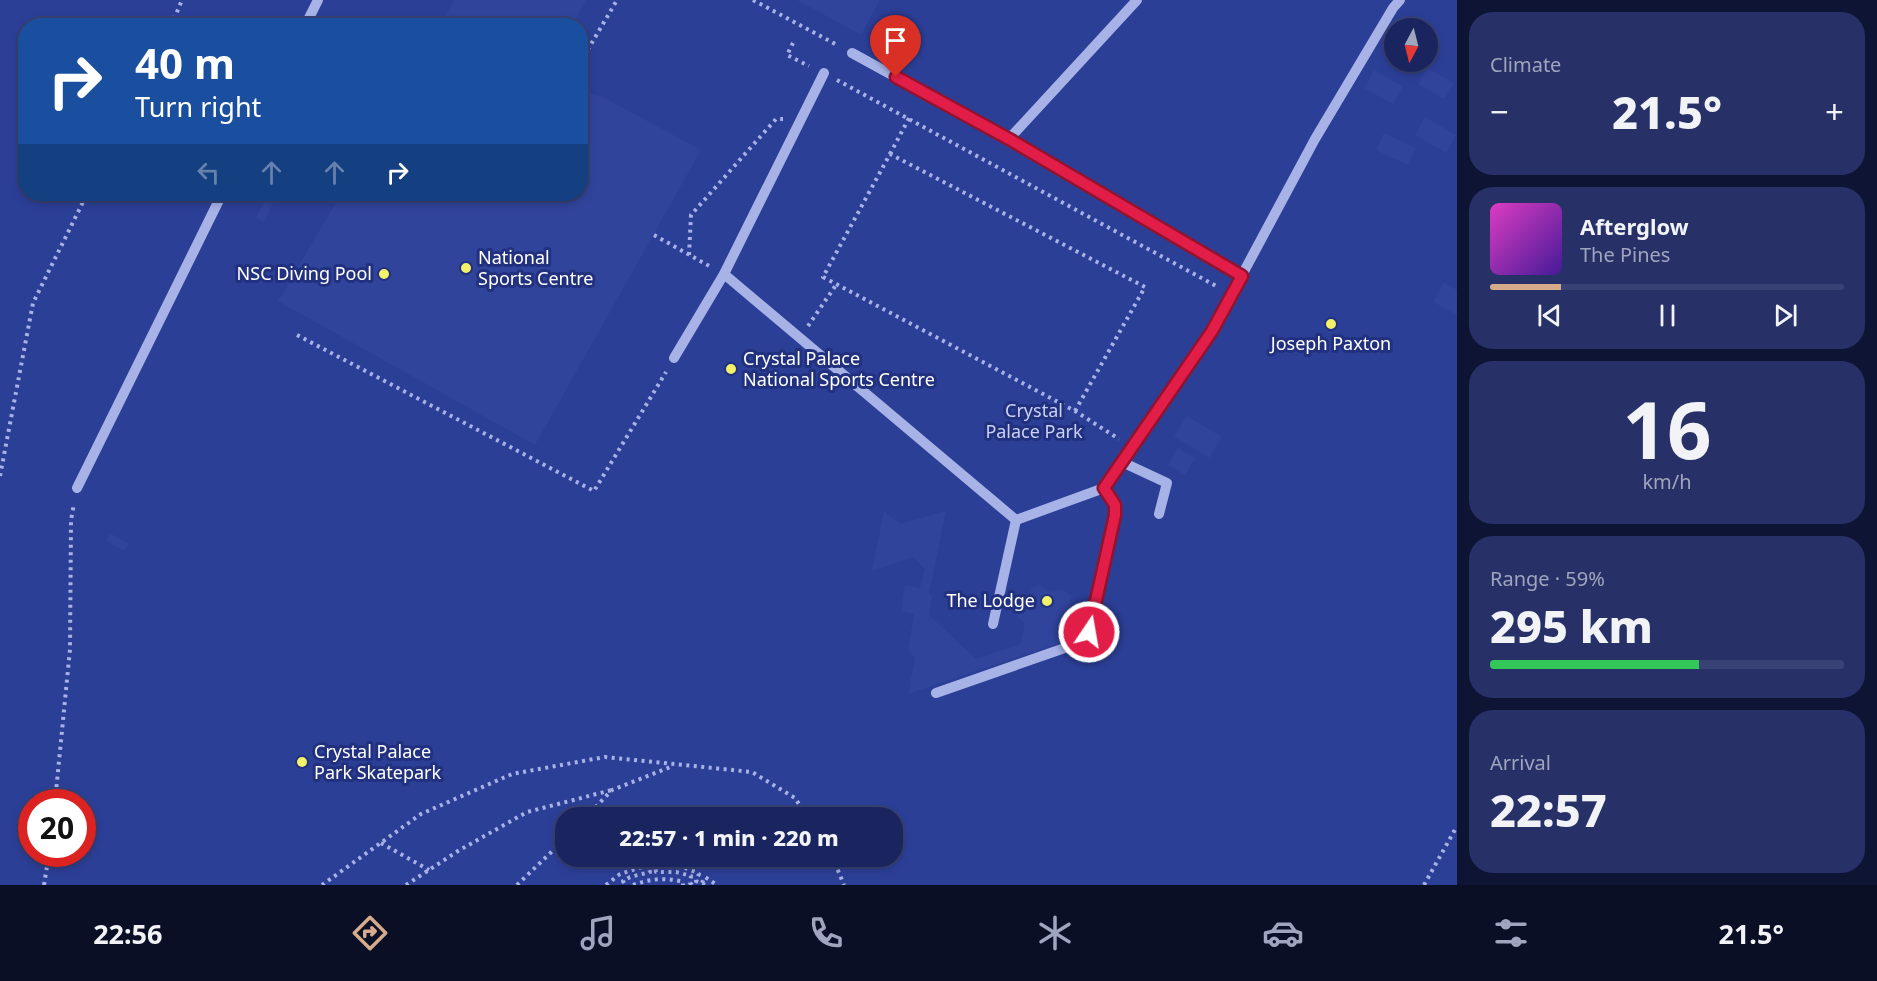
<!DOCTYPE html>
<html lang="en">
<head>
<meta charset="utf-8">
<style>
  :root { --surface:#1a255f; --page:#273168; --text:#f1f3f6; --muted:#9fa5bd; --line:#384274; --accent:#d6ab8b }
  body { margin:0; font-family:"Noto Sans",sans-serif; background:var(--page); color:var(--text); height:100vh; display:flex; flex-direction:column; font-size:22px; white-space:nowrap }
  * { box-sizing:border-box; margin:0 }
  p { font-size:20px; color:var(--muted) }
  .icon { flex:none; width:33px; height:33px; fill:none; stroke:currentColor; stroke-width:2; stroke-linecap:round; stroke-linejoin:round }
  .map { position:relative; flex:1; overflow:hidden }
  .panel { display:flex; flex-direction:column; gap:12px; padding:12px; background:#0e1434; width:420px }
  .panel>* { flex:none }
  .guide { position:absolute; left:18px; top:18px; width:570px; height:183px; border-radius:24px; box-shadow:0 3px 9px #0003,0 0 0 2px var(--line); background:#1a4fa0; color:#fff; overflow:hidden }
  .needle { width:39px; rotate:187deg }
  .controls { position:absolute; left:1384px; top:18px; display:grid; gap:12px }
  .controls a { display:grid; place-items:center; width:54px; height:54px; border-radius:50%; background:var(--surface); box-shadow:0 3px 9px #0003,0 0 0 2px var(--line); font-size:30px }
  .speed { position:absolute; left:18px; top:789px; display:flex; gap:12px; font-size:30px; font-weight:700; text-align:center }
  .speed>* { display:grid; place-content:center; width:78px; height:78px; border-radius:50%; background:var(--surface); box-shadow:0 3px 9px #0003,0 0 0 2px var(--line); line-height:1 }
  .speed .limit { border:9px solid #d22; background:#fff; color:#111 }
  .pin { position:absolute; display:grid; place-items:center; width:51px; height:51px; color:#fff; margin:-62px -26px; border-radius:50% 50% 50% 0; rotate:-45deg; box-shadow:0 0 6px #0007 }
  .pin .icon { rotate:45deg }
  .me { position:absolute; width:66px; margin:-33px; rotate:12deg; stroke-linejoin:round; filter:drop-shadow(0 0 4px #0008) }
  .turn { display:flex; align-items:center; gap:21px; height:126px; padding:0 18px; font-size:27px }
  .turn .icon { width:78px; height:78px; stroke-width:2.5 }
  .turn b { display:block; font-size:42px; line-height:51px }
  .lanes { display:flex; align-items:center; height:57px; padding:0 18px; background:#0003; justify-content:center; gap:30px; direction:ltr }
  .lanes .off { opacity:.35 }
  .big { font-size:45px; font-weight:800; line-height:1.1 }
  .panel .widget { flex:1; display:flex; flex-direction:column; justify-content:center; gap:9px; min-width:0; padding:0 21px; border-radius:24px; background:var(--page) }
  .panel .dial { align-items:center; gap:0 }
  .dial b { font-size:78px; line-height:1 }
  .song { display:flex; align-items:center; gap:18px }
  .cover { width:72px; height:72px; border-radius:9px; background:linear-gradient(135deg,hsl(310 70% 55%),hsl(260 70% 35%)) }
  .played { height:6px; border-radius:3px; background:linear-gradient(90deg,var(--accent) 20%,var(--line) 20%) }
  .keys { display:flex; justify-content:space-around; direction:ltr }
  .heat { display:flex; justify-content:space-between; align-items:center; font-size:33px; direction:ltr }
  .charge { height:9px; border-radius:4px; background:linear-gradient(90deg,#34c759 59%,var(--line) 0) }
  .trip { position:absolute; left:555px; top:807px; width:348px; height:60px; border-radius:24px; background:var(--surface); box-shadow:0 3px 9px #0003,0 0 0 2px var(--line); font-weight:800; line-height:60px; text-align:center }
  .dock { display:flex; height:96px; justify-content:space-around; align-items:center; background:#0a0f26; color:var(--muted) }
  .dock .icon { width:42px; height:42px }
  .dock .on { color:var(--accent) }
  .dock b { font-size:27px; color:var(--text) }
  main { display:flex; flex:1; min-height:0 }
  .map>svg:first-child { display:block }
  .green { fill:#2c3f97; fill-rule:evenodd }
  .building { fill:#31449c }
  .lines { fill:none; stroke-linecap:round; stroke-linejoin:round }
  .path { stroke:#a7b2e7; stroke-width:4; stroke-dasharray:3 4.5; stroke-linecap:butt }
  .minor { stroke:#a7b2e7; stroke-width:10 }
  .route-casing { stroke:#92132f; stroke-width:15 }
  .route { stroke:#e11d48; stroke-width:10 }
  .poi-dot { fill:#f3f169; stroke:#22317f; stroke-width:2 }
  .labels { text-anchor:middle; stroke-width:6; stroke-linejoin:round; paint-order:stroke }
  .poi-label { font-size:18px; fill:#fff; stroke:#22317f; text-anchor:start }
  .park-label { font-size:18px; fill:#cad2f5; stroke:#22317f }
</style>
</head>
<body>
<main>
<div class="map">
<svg width="1457" height="885" viewBox="0 0 1457 885">
  <rect width="100%" height="100%" fill="#22317f"/>
  <!-- green -->
  <path class="green" d="M0,0H1457V885H0ZM26,26H580V194H26ZM1395,28H1428V62H1395ZM32,802H82V854H32ZM566,818H892V856H566Z"/>
  <!-- building -->
  <g class="building">
    <path d="M454,0H586L572,26H440Z"/>
    <path d="M797,0H880L861,35Z"/>
    <path d="M1428,39L1440,47L1430,63L1428,61Z"/>
    <path d="M1427,68L1454,83L1444,99L1418,84Z"/>
    <path d="M1374,70L1403,87L1393,104L1364,88Z"/>
    <path d="M580,91L603,97L701,150L535,445L278,301L341,194H580Z"/>
    <path d="M1425,117L1456,135L1446,153L1415,135Z"/>
    <path d="M1384,133L1416,148L1408,165L1376,150Z"/>
    <path d="M265,199L273,203L264,222L256,218Z"/>
    <path d="M1443,283L1457,290V315L1433,302Z"/>
    <path d="M1187,416L1222,437L1209,458L1174,436Z"/>
    <path d="M1178,448L1195,458L1185,475L1168,465Z"/>
    <path d="M884,511L900,524L946,511L929,594L932,595L929,615L976,659L1020,644L1025,623L1015,615L1018,602L1029,599L1032,587L1041,585L1050,592L1062,589L1072,596L1069,608L1076,614L1074,626L1066,629L1062,642L908,694L915,657L908,651L914,614L901,611L905,585L920,588L925,569L913,557L872,571Z"/>
    <path d="M110,533L129,544L124,551L106,541Z"/>
  </g>
  <g class="lines">
    <!-- path -->
    <g class="path">
      <path d="M753,0L839,46"/>
      <path d="M171,26L182,0"/>
      <path d="M793,43L787,55L809,66"/>
      <path d="M580,63L617,0"/>
      <path d="M837,80L1218,287"/>
      <path d="M890,154L909,118"/>
      <path d="M654,235L711,267"/>
      <path d="M689,255L691,215L776,119H783"/>
      <path d="M808,326L836,285"/>
      <path d="M297,335L594,491L666,372"/>
      <path d="M1075,411L1145,287L890,154L823,277L1075,411L1119,439"/>
      <path d="M0,476L33,303L87,194"/>
      <path d="M55,802L70,649L71,520L74,504"/>
      <path d="M585,818L612,790L673,766"/>
      <path d="M381,843L429,870"/>
      <path d="M832,856L844,885"/>
      <path d="M702,883L705,877L717,885"/>
      <path d="M44,885L49,854"/>
      <path d="M322,885L421,814L512,774L605,757L752,772L795,798L808,818"/>
      <path d="M406,885L458,851L527,812L612,790"/>
      <path d="M517,885L566,838"/>
      <path d="M606,885L620,874L648,865L650,872L630,877L623,881L625,885"/>
      <path d="M633,885C649,879 666,877 683,882V885"/>
      <path d="M692,885L690,883L691,876L676,872H656L655,865C670,863 686,867 699,874L696,881L705,885"/>
      <path d="M1424,885L1457,826"/>
    </g>
    <!-- minor -->
    <g class="minor">
      <path d="M305,26L318,0"/>
      <path d="M852,53L1009,139L1242,276"/>
      <path d="M1009,139L1137,0"/>
      <path d="M724,274L1016,520L1104,488L1212,331L1315,139L1393,8L1400,0"/>
      <path d="M674,358L724,274L824,73"/>
      <path d="M1122,462L1167,483L1159,514"/>
      <path d="M77,488L222,194"/>
      <path d="M993,624L1016,520"/>
      <path d="M936,693L1079,643L1089,632L1115,515V505L1104,488"/>
    </g>
  </g>
  <g class="lines">
    <!-- route casing -->
    <g class="route-casing">
      <path id="route" d="M896,77L1009,139L1242,276L1212,331L1104,488L1115,505V515L1089,632"/>
    </g>
    <!-- route -->
    <use href="#route" class="route"/>
  </g>
  <!-- markers -->
  <g class="poi-dot">
    <circle cx="466" cy="268" r="6"/>
    <circle cx="384" cy="274" r="6"/>
    <circle cx="1331" cy="324" r="6"/>
    <circle cx="731" cy="369" r="6"/>
    <circle cx="1047" cy="601" r="6"/>
    <circle cx="302" cy="762" r="6"/>
  </g>
  <g class="labels">
    <!-- poi labels -->
    <g class="poi-label">
      <text x="478" y="264">National<tspan x="478" dy="21">Sports Centre</tspan></text>
      <text x="372" y="280" text-anchor="end">NSC Diving Pool</text>
      <text x="1331" y="350" text-anchor="middle">Joseph Paxton</text>
      <text x="743" y="365">Crystal Palace<tspan x="743" dy="21">National Sports Centre</tspan></text>
      <text x="1035" y="607" text-anchor="end">The Lodge</text>
      <text x="314" y="758">Crystal Palace<tspan x="314" dy="21">Park Skatepark</tspan></text>
    </g>
    <!-- park labels -->
    <g class="park-label">
      <text x="1034" y="417">Crystal<tspan x="1034" dy="21">Palace Park</tspan></text>
    </g>
  </g>
</svg>
<div class="controls">
<a><svg class="needle" viewBox="-14 -14 28 28"><path d="M0-13l5 13h-10z" fill="#e53935"/><path d="M0 13l5-13h-10z" fill="#9fa5bd"/></svg></a>
</div>
<div class="speed"><div class="limit">20</div></div>
<div class="pin" style="left:896px;top:77px;background:#d93025"><svg class="icon" aria-label="arrive" viewBox="0 0 24 24"><path d="M6 21V4h12l-3 4 3 4H6"/></svg></div>
<svg class="me" style="left:1089px;top:632px" viewBox="-20 -20 40 40"><circle r="17" fill="#e11d48" stroke="#fff" stroke-width="3"/><path d="M0-11L8 9 0 5-8 9z" fill="#fff"/></svg>
<div class="trip">22:57 · 1 min · 220 m</div>
<div class="guide">
<div class="turn"><svg class="icon" aria-label="right" viewBox="0 0 24 24"><path d="M7 20v-9h11M14 6l5 5-5 5"/></svg><div><b>40 m</b>Turn right</div></div>
<div class="lanes"><svg class="icon off" aria-label="left" viewBox="0 0 24 24"><path d="M17 20v-9H6M10 6l-5 5 5 5"/></svg><svg class="icon off" aria-label="ahead" viewBox="0 0 24 24"><path d="M12 20V5M6 11l6-6 6 6"/></svg><svg class="icon off" aria-label="ahead" viewBox="0 0 24 24"><path d="M12 20V5M6 11l6-6 6 6"/></svg><svg class="icon" aria-label="right" viewBox="0 0 24 24"><path d="M7 20v-9h11M14 6l5 5-5 5"/></svg></div>
</div>
</div>
<section class="panel">
<div class="widget"><p>Climate</p>
<div class="heat"><a>−</a><b class="big">21.5°</b><a>+</a></div>
</div>
<div class="widget">
<div class="song"><i class="cover"></i><div><b>Afterglow</b><p>The Pines</p></div></div>
<div class="played"></div>
<div class="keys"><svg class="icon" aria-label="previous" viewBox="0 0 24 24"><path d="M18 5L8 12l10 7zM5 5v14"/></svg><svg class="icon" aria-label="pause" viewBox="0 0 24 24"><path d="M8 5v14M16 5v14"/></svg><svg class="icon" aria-label="next" viewBox="0 0 24 24"><path d="M6 5l10 7-10 7zM19 5v14"/></svg></div>
</div>
<div class="widget dial"><b>16</b><p>km/h</p></div>
<div class="widget"><p>Range · 59%</p><b class="big">295 km</b><div class="charge"></div></div>
<div class="widget"><p>Arrival</p><b class="big">22:57</b></div>
</section>
</main>
<nav class="dock">
<b>22:56</b>
<svg class="icon on" aria-label="directions" viewBox="0 0 24 24"><path d="M12 3l9 9-9 9-9-9zM9 14v-3h6M13 9l2 2-2 2"/></svg>
<svg class="icon" aria-label="music" viewBox="0 0 24 24"><path d="M9 18V5l10-2v13"/><circle cx="6" cy="18" r="3"/><circle cx="16" cy="16" r="3"/></svg>
<svg class="icon" aria-label="phone" viewBox="0 0 24 24"><path d="M5 4h4l2 5-3 2q2 4 5 5l2-3 5 2v4C11 20 4 13 5 4z"/></svg>
<svg class="icon" aria-label="climate" viewBox="0 0 24 24"><path d="M12 3v18M4 7l16 10M4 17L20 7"/></svg>
<svg class="icon" aria-label="car" viewBox="0 0 24 24"><path d="M5 17H2v-5l4-1 3-4h7l3 4 3 1v5h-3M9 17h6M6 11h13"/><circle cx="7" cy="17" r="2"/><circle cx="17" cy="17" r="2"/></svg>
<svg class="icon" aria-label="filters" viewBox="0 0 24 24"><path d="M4 7h16M4 17h16"/><circle cx="9" cy="7" r="2"/><circle cx="15" cy="17" r="2"/></svg>
<b>21.5°</b>
</nav>
</body>
</html>
